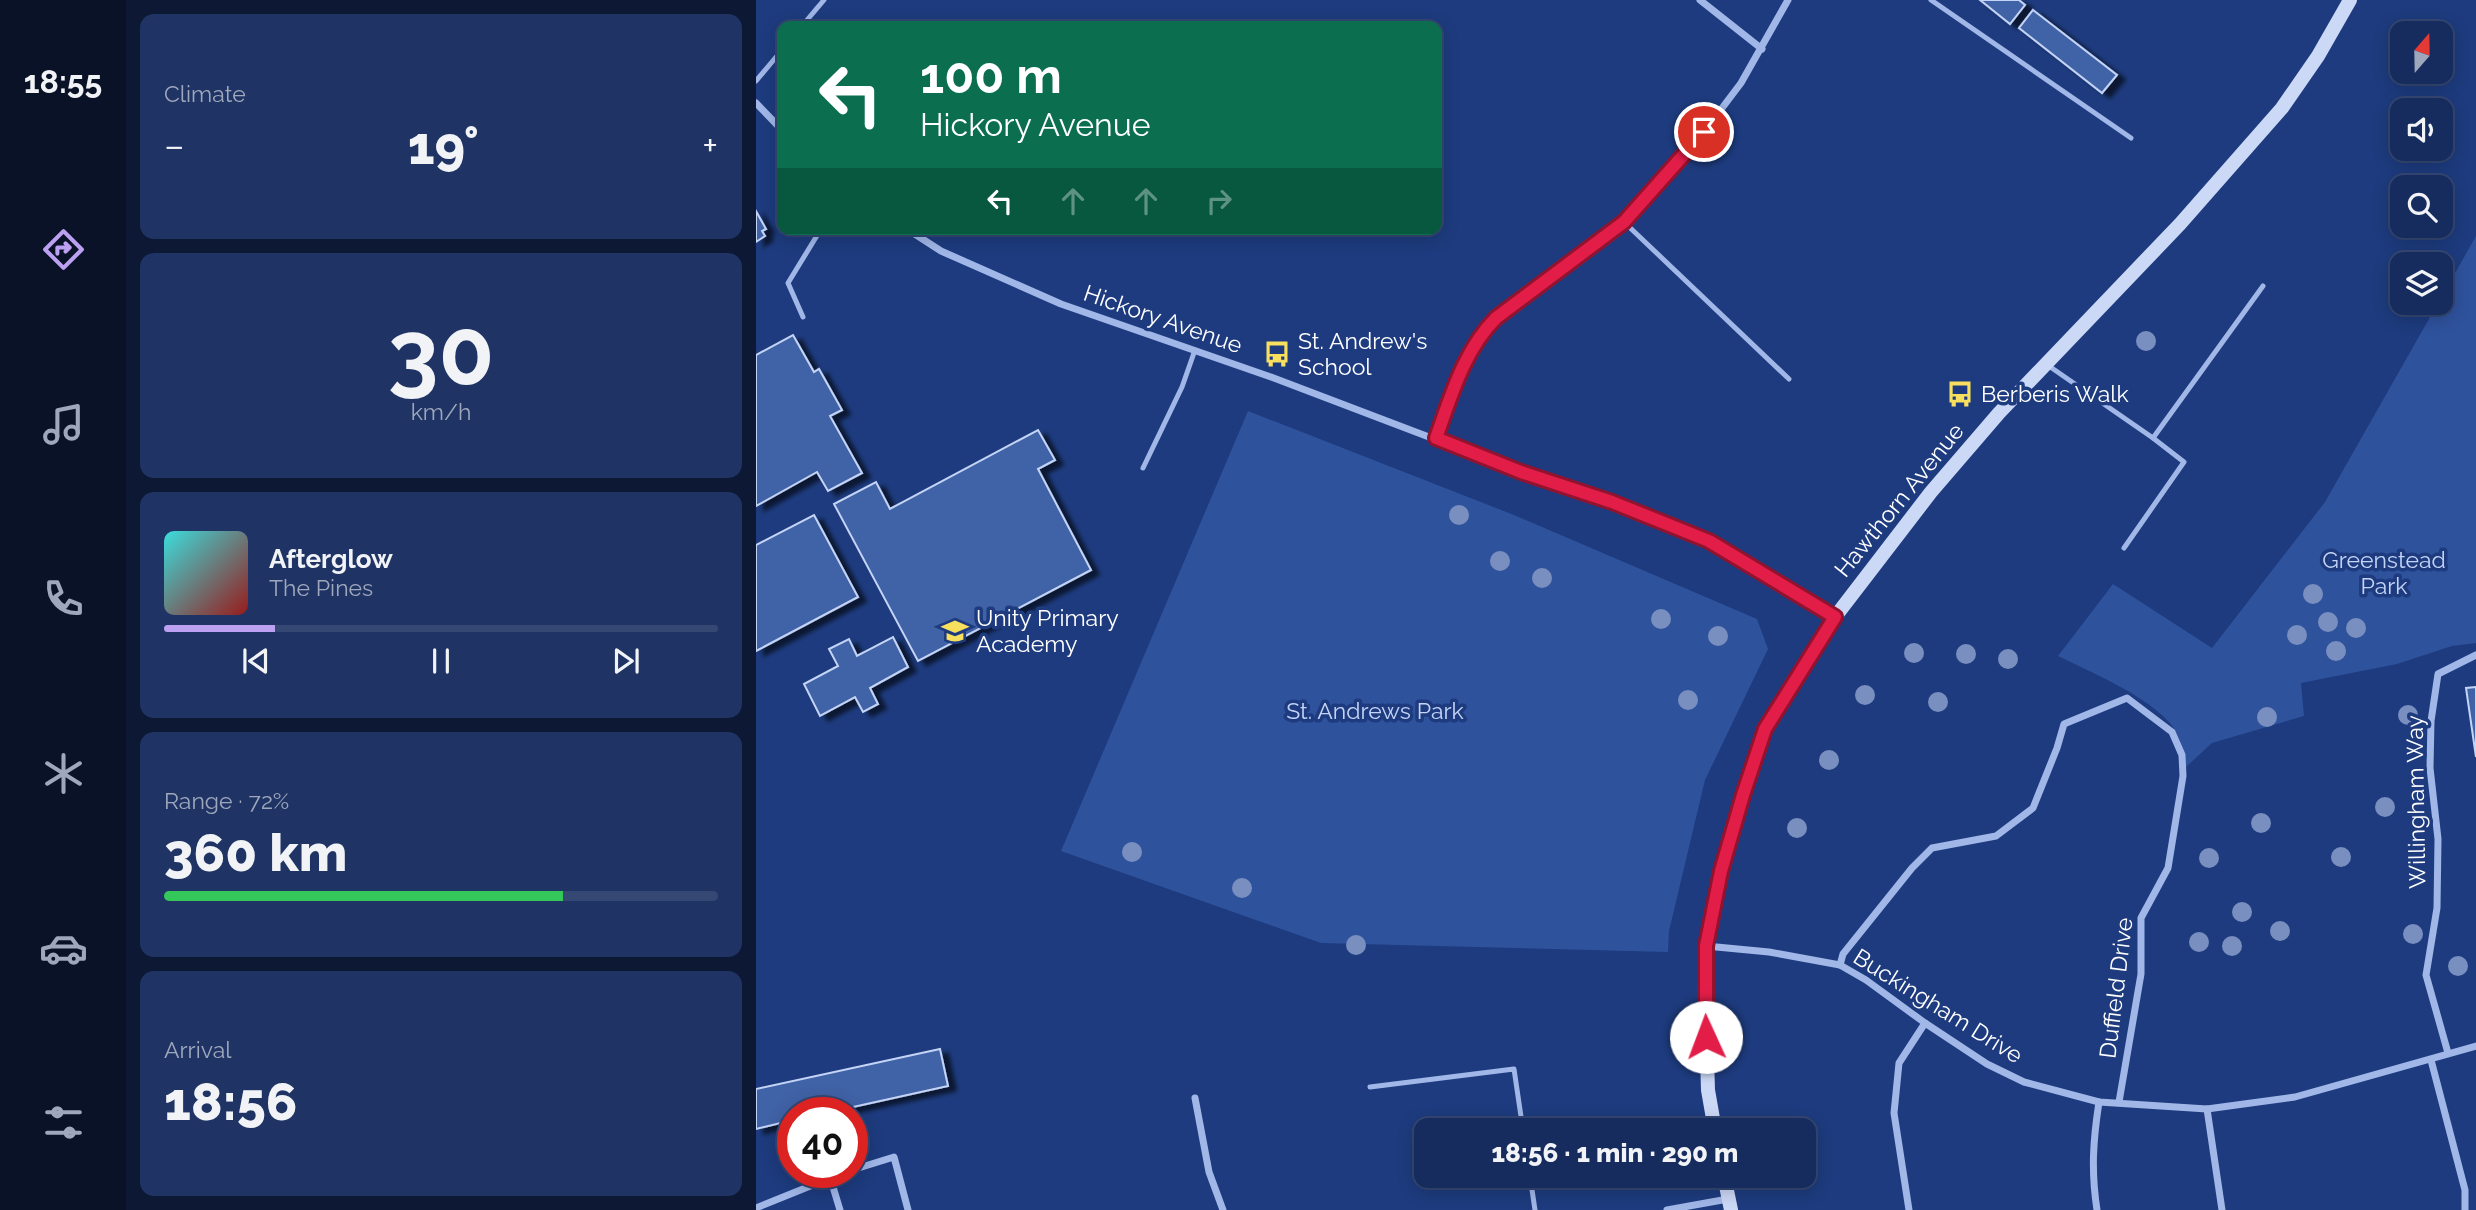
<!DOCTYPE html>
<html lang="en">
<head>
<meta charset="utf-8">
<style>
  :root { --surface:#162c5e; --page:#1f3464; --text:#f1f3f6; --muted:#9ea7bc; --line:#354873; --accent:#bca0f2 }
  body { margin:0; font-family:Raleway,sans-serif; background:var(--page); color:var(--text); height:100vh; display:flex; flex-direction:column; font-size:26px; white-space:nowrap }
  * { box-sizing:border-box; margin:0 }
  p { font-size:23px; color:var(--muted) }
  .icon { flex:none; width:38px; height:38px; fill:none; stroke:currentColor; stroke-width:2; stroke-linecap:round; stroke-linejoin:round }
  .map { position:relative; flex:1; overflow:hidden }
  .drawer { display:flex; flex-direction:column; gap:14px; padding:14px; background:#0c1834; width:630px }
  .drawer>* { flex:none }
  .hud { position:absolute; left:21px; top:21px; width:665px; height:214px; border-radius:14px; box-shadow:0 4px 18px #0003,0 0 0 2px var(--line); background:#0b6e4f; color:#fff; overflow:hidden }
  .needle { width:46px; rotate:20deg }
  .tools { position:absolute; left:1634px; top:21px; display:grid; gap:14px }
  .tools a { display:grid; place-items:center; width:63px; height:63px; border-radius:14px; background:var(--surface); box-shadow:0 4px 18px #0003,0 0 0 2px var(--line); font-size:35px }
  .speed { position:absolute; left:21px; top:1097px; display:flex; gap:14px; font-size:35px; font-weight:700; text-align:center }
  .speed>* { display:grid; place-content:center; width:91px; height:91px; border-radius:50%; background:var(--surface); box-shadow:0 4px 18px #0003,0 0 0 2px var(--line); line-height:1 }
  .speed .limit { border:10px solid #d22; background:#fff; color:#111 }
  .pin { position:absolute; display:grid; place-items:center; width:60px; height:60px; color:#fff; margin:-30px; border:4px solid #fff; border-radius:50%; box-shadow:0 2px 7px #0007 }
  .me { position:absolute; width:77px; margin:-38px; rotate:358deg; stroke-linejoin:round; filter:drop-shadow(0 0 5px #0008) }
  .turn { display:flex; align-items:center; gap:24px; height:147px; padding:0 28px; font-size:32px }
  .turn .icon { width:91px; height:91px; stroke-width:2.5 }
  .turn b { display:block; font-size:49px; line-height:60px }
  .lanes { display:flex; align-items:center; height:66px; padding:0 28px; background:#0003; justify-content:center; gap:35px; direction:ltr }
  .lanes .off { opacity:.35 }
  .big { font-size:52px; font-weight:800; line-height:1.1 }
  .drawer .widget { flex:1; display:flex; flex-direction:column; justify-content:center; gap:10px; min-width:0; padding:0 24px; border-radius:14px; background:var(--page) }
  .drawer .dial { align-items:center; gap:0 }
  .dial b { font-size:91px; line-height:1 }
  .song { display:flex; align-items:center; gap:21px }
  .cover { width:84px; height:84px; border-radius:10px; background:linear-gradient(135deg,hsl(180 70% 55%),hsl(0 70% 35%)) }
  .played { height:7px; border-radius:4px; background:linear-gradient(90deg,var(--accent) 20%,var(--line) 20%) }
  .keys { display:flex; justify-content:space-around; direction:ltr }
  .heat { display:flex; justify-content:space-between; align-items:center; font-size:38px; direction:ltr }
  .charge { height:10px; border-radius:5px; background:linear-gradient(90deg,#34c759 72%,var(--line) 0) }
  .trip { position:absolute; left:658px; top:1118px; width:402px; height:70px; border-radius:14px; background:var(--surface); box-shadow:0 4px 18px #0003,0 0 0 2px var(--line); font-weight:800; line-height:70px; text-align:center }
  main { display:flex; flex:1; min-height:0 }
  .menu { display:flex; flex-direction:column; width:126px; justify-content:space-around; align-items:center; background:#091226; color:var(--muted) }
  .menu .icon { width:49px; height:49px }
  .menu .current { color:var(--accent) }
  .menu b { font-size:32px; color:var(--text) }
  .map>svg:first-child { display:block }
  .green { fill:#2f529d }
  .building { fill:#4162a6; stroke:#c4d4f6; stroke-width:2; filter:url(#shadow) }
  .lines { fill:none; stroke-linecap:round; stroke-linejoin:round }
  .lane { stroke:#a0b7e8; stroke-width:5 }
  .street { stroke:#a0b7e8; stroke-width:7 }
  .secondary { stroke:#cbd8f6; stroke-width:14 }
  .tree { fill:#798fc0 }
  .route-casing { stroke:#92132f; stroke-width:18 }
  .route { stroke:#e11d48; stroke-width:12 }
  .labels { text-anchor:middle; stroke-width:7; stroke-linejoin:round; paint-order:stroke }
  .street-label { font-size:23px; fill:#fff; stroke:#1d3b7e }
  .poi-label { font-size:23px; fill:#fff; stroke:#1d3b7e; text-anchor:start }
  .park-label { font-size:23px; fill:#c4d4f6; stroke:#1d3b7e }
</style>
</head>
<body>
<main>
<nav class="menu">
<b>18:55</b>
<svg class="icon current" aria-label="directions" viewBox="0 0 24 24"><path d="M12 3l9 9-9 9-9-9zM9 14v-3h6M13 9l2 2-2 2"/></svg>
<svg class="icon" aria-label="music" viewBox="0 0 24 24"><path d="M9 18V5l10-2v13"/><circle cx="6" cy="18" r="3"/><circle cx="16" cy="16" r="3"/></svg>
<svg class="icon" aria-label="phone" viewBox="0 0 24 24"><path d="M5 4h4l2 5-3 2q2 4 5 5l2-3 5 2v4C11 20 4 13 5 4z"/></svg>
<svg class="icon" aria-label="climate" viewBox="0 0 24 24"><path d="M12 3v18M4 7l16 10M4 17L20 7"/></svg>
<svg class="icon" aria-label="car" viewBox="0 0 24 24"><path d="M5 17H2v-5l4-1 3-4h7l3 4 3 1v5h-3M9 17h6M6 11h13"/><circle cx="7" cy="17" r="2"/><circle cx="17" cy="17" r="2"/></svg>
<svg class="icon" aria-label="filters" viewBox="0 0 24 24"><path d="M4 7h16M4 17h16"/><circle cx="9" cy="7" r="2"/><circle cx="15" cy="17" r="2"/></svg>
</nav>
<section class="drawer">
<div class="widget"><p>Climate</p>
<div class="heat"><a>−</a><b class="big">19°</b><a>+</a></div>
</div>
<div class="widget dial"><b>30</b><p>km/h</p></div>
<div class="widget">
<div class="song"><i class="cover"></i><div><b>Afterglow</b><p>The Pines</p></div></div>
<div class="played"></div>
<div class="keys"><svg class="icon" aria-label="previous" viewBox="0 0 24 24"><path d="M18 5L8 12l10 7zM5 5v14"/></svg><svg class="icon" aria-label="pause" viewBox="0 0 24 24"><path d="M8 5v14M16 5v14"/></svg><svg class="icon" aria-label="next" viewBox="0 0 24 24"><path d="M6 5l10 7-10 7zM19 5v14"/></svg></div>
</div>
<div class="widget"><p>Range · 72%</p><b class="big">360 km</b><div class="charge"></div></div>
<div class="widget"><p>Arrival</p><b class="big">18:56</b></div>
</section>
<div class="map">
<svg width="1720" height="1210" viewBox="0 0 1720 1210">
  <defs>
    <filter id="shadow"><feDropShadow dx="8" dy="4.5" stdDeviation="2" flood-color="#0009"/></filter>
  </defs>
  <rect width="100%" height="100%" fill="#1d3b7e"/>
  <!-- green -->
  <g class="green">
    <path d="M1720,236V643L1696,646L1641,664L1545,683L1548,716L1456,743L1430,767C1427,751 1424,733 1412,721C1385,693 1337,673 1302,656L1357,584L1456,648L1569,502L1682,303H1685V298Z"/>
    <path d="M492,411L758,515L1001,619L1012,649L949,780L913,931L912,952L565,943L305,851Z"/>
  </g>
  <!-- building -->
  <g class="building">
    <path d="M1224,0H1263L1269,5L1254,24Z"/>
    <path d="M1277,10L1361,75L1346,93L1263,28Z"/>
    <path d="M0,211L10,229L6,231L9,236L0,242Z"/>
    <path d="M37,335L58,372L63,369L86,410L74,416L106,473L72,491L61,472L0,506V355Z"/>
    <path d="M282,430L299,460L282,469L335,570L162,661L78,504L120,482L134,509Z"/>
    <path d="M58,515L102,597L0,651V545Z"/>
    <path d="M137,637L152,667L114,688L122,704L107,712L99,697L64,716L48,684L82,666L73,649L93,639L101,656Z"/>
    <path d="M1720,687V757L1710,688Z"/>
    <path d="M184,1049L192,1086L70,1113H37V1120L0,1129V1089Z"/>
  </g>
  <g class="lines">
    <!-- lane -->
    <g class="lane">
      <path d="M1175,0L1375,138"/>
      <path d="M46,26L68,0"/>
      <path d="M0,81L26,50"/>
      <path d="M868,222L1033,379"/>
      <path d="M47,317L32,283L65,229"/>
      <path d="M1290,364L1397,438L1507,286"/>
      <path d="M387,468L426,387L439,350"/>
      <path d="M1368,548L1428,462L1397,438"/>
      <path d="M614,1087L758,1069L767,1130"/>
      <path d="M774,1176L779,1210"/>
    </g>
    <!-- street -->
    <g class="street">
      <path d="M944,0L1006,49"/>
      <path d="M0,103L26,130"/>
      <path d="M151,229L185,251L305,304L515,377L765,472L856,502L953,541L1079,617"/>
      <path d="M680,438C695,396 708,350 740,318L868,222L948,132L985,83L1032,0"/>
      <path d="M950,946L1013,952L1084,965L1110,980L1169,1023L1231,1064L1268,1082L1343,1102L1451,1109L1539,1097L1720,1046"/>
      <path d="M1084,965L1087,954L1156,868L1176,848L1240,836L1277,808L1301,748L1308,724L1371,698L1416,732L1426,755L1427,776L1412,868L1385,918V974L1363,1102"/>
      <path d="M1692,1053L1670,975L1681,908L1682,839L1674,768L1675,721L1682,674L1720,655"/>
      <path d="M1675,1060L1709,1190V1210"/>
      <path d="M439,1098L453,1172L467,1210"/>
      <path d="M1451,1109L1466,1210"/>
      <path d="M96,1170L138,1157L152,1210"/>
      <path d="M74,1177L84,1210"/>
      <path d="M0,1208L89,1172"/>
      <path d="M911,1210L972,1199"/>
      <path d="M1153,1210L1138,1113L1143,1063L1169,1023"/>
      <path d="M1341,1210C1335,1171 1337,1141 1343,1102"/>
    </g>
    <!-- secondary -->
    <g class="secondary">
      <path d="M959,1130L952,1090L948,958L965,871L1008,729L1079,617L1175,492L1243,413L1424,224L1526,108L1562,56L1594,0"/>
      <path d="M968,1176L975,1210"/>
    </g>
  </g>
  <!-- trees -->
  <g class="tree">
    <circle cx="1390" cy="341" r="10"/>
    <circle cx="703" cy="515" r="10"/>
    <circle cx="744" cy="561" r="10"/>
    <circle cx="786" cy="578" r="10"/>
    <circle cx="1557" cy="594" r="10"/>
    <circle cx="905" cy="619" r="10"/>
    <circle cx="1572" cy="622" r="10"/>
    <circle cx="1600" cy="628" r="10"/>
    <circle cx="1541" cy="635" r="10"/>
    <circle cx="962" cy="636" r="10"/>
    <circle cx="1580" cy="651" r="10"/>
    <circle cx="1158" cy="653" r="10"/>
    <circle cx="1210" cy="654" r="10"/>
    <circle cx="1252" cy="659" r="10"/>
    <circle cx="1109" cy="695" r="10"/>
    <circle cx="932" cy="700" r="10"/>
    <circle cx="1182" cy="702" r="10"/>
    <circle cx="1652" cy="715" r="10"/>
    <circle cx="1511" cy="717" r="10"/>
    <circle cx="1073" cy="760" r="10"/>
    <circle cx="1629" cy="807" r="10"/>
    <circle cx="1505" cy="823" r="10"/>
    <circle cx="1041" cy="828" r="10"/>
    <circle cx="376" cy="852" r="10"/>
    <circle cx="1585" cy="857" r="10"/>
    <circle cx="1453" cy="858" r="10"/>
    <circle cx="486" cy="888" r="10"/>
    <circle cx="1486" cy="912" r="10"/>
    <circle cx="1524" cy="931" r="10"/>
    <circle cx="1657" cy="934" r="10"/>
    <circle cx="1443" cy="942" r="10"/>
    <circle cx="600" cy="945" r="10"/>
    <circle cx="1476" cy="946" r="10"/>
    <circle cx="1702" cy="966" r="10"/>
  </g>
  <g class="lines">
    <!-- route casing -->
    <g class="route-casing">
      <path id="route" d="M948,132L868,222L740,318C708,350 695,396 680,438L765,472L856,502L953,541L1079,617L1009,729L987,795L965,871L950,946V1037"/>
    </g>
    <!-- route -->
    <use href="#route" class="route"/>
  </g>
  <!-- icons -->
  <defs>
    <g id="bus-bare" transform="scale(2.1)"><path d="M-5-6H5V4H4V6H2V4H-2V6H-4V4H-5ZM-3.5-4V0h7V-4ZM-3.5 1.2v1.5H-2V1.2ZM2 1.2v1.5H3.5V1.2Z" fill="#f8e05e" stroke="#1d3b7e" stroke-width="2.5" paint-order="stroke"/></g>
    <g id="school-bare" transform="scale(2.1)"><path d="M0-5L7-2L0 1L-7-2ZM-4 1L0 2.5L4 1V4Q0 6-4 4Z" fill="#f8e05e" stroke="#1d3b7e" stroke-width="2.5" paint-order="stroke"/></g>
  </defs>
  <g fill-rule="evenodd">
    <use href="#bus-bare" x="521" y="354"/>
    <use href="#bus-bare" x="1204" y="394"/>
    <use href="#school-bare" x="199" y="631"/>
  </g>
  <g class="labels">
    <!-- street labels -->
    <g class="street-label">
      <text transform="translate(407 319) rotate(19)" y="8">Hickory Avenue</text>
      <text transform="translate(1143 500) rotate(-51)" y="8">Hawthorn Avenue</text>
      <text transform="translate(1660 802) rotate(-91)" y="8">Willingham Way</text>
      <text transform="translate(1360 988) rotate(-83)" y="8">Duffield Drive</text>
      <text transform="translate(1182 1006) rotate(32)" y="8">Buckingham Drive</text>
    </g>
    <!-- poi labels -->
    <g class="poi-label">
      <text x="542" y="349">St. Andrew's<tspan x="542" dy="26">School</tspan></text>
      <text x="1225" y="402">Berberis Walk</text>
      <text x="220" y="626">Unity Primary<tspan x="220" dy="26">Academy</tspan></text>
    </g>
    <!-- park labels -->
    <g class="park-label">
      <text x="1628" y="568">Greenstead<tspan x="1628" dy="26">Park</tspan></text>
      <text x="619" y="719">St. Andrews Park</text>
    </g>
  </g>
</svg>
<div class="tools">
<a><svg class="needle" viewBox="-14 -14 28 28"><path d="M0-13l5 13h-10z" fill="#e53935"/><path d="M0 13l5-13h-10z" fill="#9ea7bc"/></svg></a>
<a><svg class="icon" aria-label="sound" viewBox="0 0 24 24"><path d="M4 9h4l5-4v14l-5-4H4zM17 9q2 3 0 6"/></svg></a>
<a><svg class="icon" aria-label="search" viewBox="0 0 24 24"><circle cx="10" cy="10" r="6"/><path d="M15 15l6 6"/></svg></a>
<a><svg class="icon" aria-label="layers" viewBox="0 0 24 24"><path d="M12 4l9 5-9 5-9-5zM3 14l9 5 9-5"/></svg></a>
</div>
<div class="speed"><div class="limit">40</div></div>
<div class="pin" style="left:948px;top:132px;background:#d93025"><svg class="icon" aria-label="arrive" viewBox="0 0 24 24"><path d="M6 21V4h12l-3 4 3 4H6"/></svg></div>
<svg class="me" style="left:950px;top:1037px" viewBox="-20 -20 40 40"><circle r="19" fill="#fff"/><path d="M0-13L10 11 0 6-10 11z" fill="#e11d48"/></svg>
<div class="trip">18:56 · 1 min · 290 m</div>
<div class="hud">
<div class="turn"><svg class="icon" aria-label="left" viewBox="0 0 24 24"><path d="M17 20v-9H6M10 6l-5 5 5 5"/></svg><div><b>100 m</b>Hickory Avenue</div></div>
<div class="lanes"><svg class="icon" aria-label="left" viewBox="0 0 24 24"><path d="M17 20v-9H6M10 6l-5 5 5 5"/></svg><svg class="icon off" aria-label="ahead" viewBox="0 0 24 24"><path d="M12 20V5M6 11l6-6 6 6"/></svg><svg class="icon off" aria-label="ahead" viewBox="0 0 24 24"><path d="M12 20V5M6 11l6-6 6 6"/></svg><svg class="icon off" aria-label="right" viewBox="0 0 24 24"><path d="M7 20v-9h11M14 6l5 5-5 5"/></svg></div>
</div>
</div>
</main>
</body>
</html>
